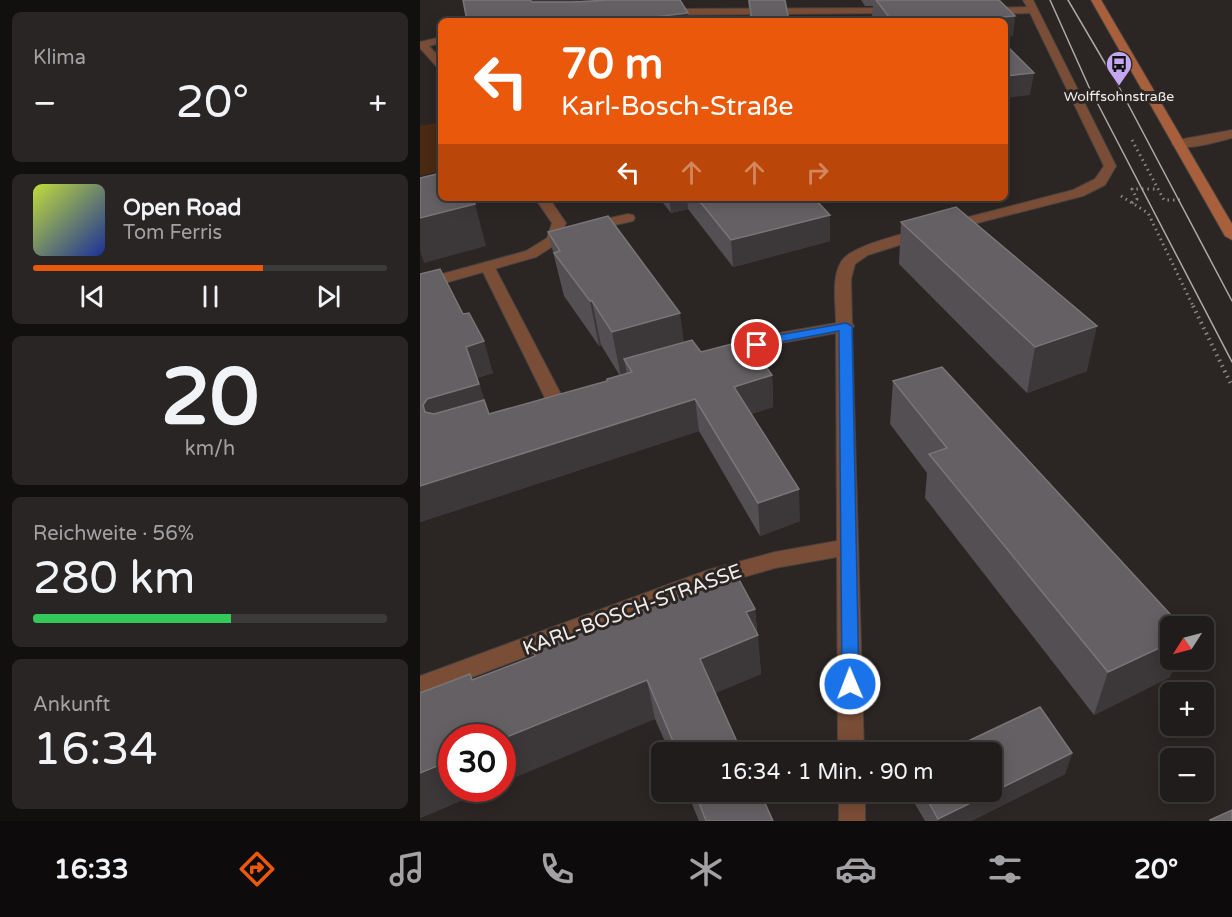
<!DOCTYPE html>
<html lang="de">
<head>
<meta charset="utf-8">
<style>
  :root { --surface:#201c1b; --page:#282524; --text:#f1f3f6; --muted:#a2a1a3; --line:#3d3a3a; --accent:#ea580c }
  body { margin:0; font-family:"Varela Round",sans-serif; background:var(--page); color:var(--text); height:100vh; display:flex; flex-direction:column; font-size:22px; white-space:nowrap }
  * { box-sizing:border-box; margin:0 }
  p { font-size:20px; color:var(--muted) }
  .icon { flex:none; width:33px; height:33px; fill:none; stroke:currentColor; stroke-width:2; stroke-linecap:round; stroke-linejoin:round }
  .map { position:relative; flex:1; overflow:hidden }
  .sheet { display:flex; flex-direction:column; gap:12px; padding:12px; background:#120f0f; width:420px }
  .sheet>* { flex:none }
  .hud { position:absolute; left:18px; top:18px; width:570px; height:183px; border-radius:9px; box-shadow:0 3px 15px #0003,0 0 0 2px var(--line); background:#ea580c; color:#fff; overflow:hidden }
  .needle { width:39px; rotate:234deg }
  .fabs { position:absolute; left:740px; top:616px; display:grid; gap:12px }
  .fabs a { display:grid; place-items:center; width:54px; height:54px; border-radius:9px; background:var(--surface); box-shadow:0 3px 15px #0003,0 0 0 2px var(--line); font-size:30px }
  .speed { position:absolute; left:18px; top:724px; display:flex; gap:12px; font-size:30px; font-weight:700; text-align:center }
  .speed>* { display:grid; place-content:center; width:78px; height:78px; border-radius:50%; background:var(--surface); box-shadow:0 3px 15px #0003,0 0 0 2px var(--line); line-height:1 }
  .speed .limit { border:9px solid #d22; background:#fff; color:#111 }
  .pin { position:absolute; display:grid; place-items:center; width:51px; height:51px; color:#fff; margin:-26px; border:3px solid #fff; border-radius:50%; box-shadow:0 2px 6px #0007 }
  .me { position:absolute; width:66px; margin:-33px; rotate:359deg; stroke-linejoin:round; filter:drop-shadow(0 0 4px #0008) }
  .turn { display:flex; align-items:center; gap:21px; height:126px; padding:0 24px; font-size:27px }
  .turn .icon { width:78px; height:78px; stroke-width:2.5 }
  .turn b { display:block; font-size:42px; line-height:51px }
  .lanes { display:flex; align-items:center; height:57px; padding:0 24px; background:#0003; justify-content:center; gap:30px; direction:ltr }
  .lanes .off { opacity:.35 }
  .big { font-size:45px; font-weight:600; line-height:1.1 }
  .sheet .widget { flex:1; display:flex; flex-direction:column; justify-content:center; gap:9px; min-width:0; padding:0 21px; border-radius:9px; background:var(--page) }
  .sheet .dial { align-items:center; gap:0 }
  .dial b { font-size:78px; line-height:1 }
  .song { display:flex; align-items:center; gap:18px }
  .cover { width:72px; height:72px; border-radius:9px; background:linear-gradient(135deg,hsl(70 70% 55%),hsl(230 70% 35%)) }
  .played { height:6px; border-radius:3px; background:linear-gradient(90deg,var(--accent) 65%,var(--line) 65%) }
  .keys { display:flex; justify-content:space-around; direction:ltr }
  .heat { display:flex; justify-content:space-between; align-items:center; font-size:33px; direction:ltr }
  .charge { height:9px; border-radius:4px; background:linear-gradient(90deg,#34c759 56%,var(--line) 0) }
  .trip { position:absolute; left:231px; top:742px; width:351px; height:60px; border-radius:9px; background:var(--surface); box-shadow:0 3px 15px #0003,0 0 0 2px var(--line); font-weight:600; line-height:60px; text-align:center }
  .dock { display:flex; height:96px; justify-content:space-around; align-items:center; background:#0d0b0b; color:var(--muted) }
  .dock .icon { width:42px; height:42px }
  .dock .selected { color:var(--accent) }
  .dock b { font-size:27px; color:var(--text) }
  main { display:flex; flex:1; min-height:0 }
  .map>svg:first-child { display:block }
  .green { fill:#4b2a13 }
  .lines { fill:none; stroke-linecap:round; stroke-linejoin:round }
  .lane-casing { stroke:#464240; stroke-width:2 }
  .street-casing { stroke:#464240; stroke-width:2 }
  .secondary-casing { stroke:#464240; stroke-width:2 }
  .path-far1 { stroke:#8c8886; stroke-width:3; stroke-dasharray:1.5 4; stroke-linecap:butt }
  .path { stroke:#8c8886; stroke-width:4; stroke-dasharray:1.5 4.5; stroke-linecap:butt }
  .lane { fill:#7a4d36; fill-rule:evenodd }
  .street { fill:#7a4d36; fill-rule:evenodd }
  .secondary { fill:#a7603b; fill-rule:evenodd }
  .tram { stroke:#aca9a7; stroke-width:1.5 }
  .wall { fill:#534f52 }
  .shaded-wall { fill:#3c3739 }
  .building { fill:#646063; stroke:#797678; stroke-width:1.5 }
  .route { fill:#1a73e8; stroke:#114b97; stroke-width:1.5 }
  .labels { text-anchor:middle; stroke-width:6; stroke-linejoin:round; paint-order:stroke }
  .far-poi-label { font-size:14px; fill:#efecea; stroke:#2b2624 }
  .near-street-label { font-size:20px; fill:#efecea; stroke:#2b2624 }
</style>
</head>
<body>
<main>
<section class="sheet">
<div class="widget"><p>Klima</p>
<div class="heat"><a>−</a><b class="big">20°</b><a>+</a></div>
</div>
<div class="widget">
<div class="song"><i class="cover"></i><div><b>Open Road</b><p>Tom Ferris</p></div></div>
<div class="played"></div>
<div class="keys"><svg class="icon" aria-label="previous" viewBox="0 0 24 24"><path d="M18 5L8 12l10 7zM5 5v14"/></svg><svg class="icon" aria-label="pause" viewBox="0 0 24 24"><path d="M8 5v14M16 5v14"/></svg><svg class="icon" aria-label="next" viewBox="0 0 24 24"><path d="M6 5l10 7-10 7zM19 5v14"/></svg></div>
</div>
<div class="widget dial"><b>20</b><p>km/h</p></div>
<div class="widget"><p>Reichweite · 56%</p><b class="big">280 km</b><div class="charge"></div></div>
<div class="widget"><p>Ankunft</p><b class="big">16:34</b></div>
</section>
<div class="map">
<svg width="812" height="821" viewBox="0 0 812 821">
  <rect width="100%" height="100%" fill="#2b2624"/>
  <!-- green -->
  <path class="green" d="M21,122V171L0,176V126Z"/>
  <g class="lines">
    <!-- lane casing -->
    <g class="lane-casing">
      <g id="lane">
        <path d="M812,130V138C799,141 762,153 752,144L758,140Z"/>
        <path d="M208,214L213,215L215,218L213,221L168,231L161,227L163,224Z"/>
        <path d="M67,262L74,266L146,404L143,408H131L128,404L60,266Z"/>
      </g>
    </g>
    <!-- street casing -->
    <g class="street-casing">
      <g id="street">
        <path d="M603,0H613L696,166L685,185L663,196L530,230L525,229L523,226L525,223L653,190L675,179L684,166L610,13L566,14L561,11L566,8L607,7Z"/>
        <path d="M475,8L478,9V13L245,15L240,12L245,9Z"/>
        <path d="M21,37V43L9,46L21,59V68L17,67L0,48V42Z"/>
        <path d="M115,198H129L146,223L138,243L116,257L0,290V280L106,251L127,238L132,223Z"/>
        <path d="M503,229L510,233L508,236L448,255L435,264L431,279L432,323L434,326L432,329L444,753H418L417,557L355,568L292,586L0,697V676L288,570L355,552L417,541L416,333L361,343L309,358L303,357L301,353L303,349L359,333L416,323C416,304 411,279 421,262C429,246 486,233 503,229Z"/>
        <rect x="419" y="792" width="26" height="29"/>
      </g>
    </g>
    <!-- secondary casing -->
    <g class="secondary-casing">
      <path id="secondary" d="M671,0H681L812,224V240L805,236Z"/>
    </g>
    <!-- path-far1 -->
    <g class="path-far1">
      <path d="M712,140L744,200H760"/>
      <path d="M701,196L728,213L774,308"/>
      <path d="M712,203L717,199L712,189H738"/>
    </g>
    <!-- path -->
    <path class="path" d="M773,306L812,386"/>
    <!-- lane -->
    <use href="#lane" class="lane"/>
    <!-- street -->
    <use href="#street" class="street"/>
    <!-- secondary -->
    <use href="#secondary" class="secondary"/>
    <!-- tram -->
    <g class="tram">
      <path d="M630,0L669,87L812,362"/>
      <path d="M648,0L699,87L812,301"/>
    </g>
  </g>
  <!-- wall -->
  <g class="wall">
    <path d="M328,0H365L369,21H330Z"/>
    <path d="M441,0H579L593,36L585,21H456L452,16L453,6H445Z"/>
    <path d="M239,198H394L410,215V241L313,267L268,209L251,213Z"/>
    <path d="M481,222L667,371L607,393L479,264Z"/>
    <path d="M128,232L264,342L281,352L352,375L353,407L331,414L380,521L340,536L279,431L0,522V274L43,314L73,373L57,378L69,414L187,381L200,376L181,345L179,346L144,296Z"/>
    <path d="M473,381L750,677L674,715L505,498L507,473L470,424Z"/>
    <path d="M335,609L341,674L295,693L322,753H250L235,719L32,789H68L0,818L50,674L52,679Z"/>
    <path d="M652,753L645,774L551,821H505L488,792H572Z"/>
    <path d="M267,792H340L353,821H279Z"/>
  </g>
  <!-- shaded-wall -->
  <g class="shaded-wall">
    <path d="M110,0H158L160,13L114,21Z"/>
    <path d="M268,13L269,21H201Z"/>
    <path d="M595,16L593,36L585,37V21H560V19Z"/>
    <path d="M614,73L610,95L585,98V76Z"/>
    <path d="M249,198H267L268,209L251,213Z"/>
    <path d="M55,204L66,246L4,263L0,250V218Z"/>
    <path d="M410,215V241L313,267L311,240Z"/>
    <path d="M170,301H172L181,345L179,346Z"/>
    <path d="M260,313L266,357L204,359L207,375L201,377L192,332Z"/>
    <path d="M677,326L667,371L607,393L615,347Z"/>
    <path d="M64,341L73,373L56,378L46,347Z"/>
    <path d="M352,375L353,407L317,419L314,387Z"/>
    <path d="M59,384L69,416L17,444L3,405L7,399Z"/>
    <path d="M275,399L279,431L0,522V486Z"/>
    <path d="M379,489L380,521L340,536L338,503Z"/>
    <path d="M335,609L337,635H338L341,674L286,697L280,659L326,612Z"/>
    <path d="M750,643V660H757L750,677L674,715L688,672Z"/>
    <path d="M227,680L235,719L82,783V739Z"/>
    <path d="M652,753L645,774L551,821H518V819Z"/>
    <path d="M32,760V789H68L0,818V773Z"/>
  </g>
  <!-- building -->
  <g class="building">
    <path d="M43,0H110L112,2H152L189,0H260L268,13L201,21H47Z"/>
    <path d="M329,0H365L369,21H332Z"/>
    <path d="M456,0H579L595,16L560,19L562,21H472Z"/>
    <path d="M585,44L614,73L585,76Z"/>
    <path d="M21,173V198H51L55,204L0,218V178Z"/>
    <path d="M277,198H394L410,215L311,240Z"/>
    <path d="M536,207L677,326L615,347L481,222Z"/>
    <path d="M188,216L260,313L192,332L172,301H170L134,253L140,251L128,232Z"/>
    <path d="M20,269L43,314L49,313L64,341L46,347L59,384L7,399L3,405L5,412L14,414L64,400L69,414L187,381V379L212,372L204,359L272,340L281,352L327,340L352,375L314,387L379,489L338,503L275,399L0,486V274Z"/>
    <path d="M522,367L762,627H750V643L688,672L509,454L527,448L473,381Z"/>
    <path d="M316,574L335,609L326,612L338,635L280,659L322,753H258L227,680L82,739V738H32V760L0,773V693L50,674L52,680L115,656L114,650Z"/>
    <path d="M620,707L652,753L518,819L503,792H572V753H523Z"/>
    <path d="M275,792H340L353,821H286Z"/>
    <path d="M812,810V821H791L790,820Z"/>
  </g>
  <!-- route -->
  <path class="route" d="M426,323L432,326L439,684L437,690L430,692L424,690L422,684L419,331L360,342L337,349L330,345L332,342L359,335Z"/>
  <!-- icons -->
  <defs>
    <g id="bus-pin" transform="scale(1.35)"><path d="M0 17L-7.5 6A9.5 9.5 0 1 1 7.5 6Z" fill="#c4a7f1" stroke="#2b2624"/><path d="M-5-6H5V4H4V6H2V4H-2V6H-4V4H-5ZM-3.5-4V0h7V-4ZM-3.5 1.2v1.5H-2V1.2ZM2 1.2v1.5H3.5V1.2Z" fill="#111"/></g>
  </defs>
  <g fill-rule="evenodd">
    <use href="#bus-pin" x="699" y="64"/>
  </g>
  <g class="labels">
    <!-- far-poi labels -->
    <g class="far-poi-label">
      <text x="699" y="101">Wolffsohnstraße</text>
    </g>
    <!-- near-street labels -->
    <g class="near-street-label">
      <text transform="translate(212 609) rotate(-20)" y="7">KARL-BOSCH-STRASSE</text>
    </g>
  </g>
</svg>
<div class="fabs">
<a><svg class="needle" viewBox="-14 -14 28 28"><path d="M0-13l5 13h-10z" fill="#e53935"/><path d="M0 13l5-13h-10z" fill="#a2a1a3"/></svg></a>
<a>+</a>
<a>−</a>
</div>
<div class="speed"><div class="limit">30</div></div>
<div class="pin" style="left:337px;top:345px;background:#d93025"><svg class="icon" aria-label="arrive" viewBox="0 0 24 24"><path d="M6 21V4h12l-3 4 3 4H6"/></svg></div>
<svg class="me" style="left:430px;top:684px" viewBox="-20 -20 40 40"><circle r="17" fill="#1a73e8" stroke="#fff" stroke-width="3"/><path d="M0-11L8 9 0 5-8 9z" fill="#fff"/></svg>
<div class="trip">16:34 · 1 Min. · 90 m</div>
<div class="hud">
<div class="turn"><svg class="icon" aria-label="left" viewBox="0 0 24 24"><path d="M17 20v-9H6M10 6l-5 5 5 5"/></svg><div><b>70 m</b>Karl-Bosch-Straße</div></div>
<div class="lanes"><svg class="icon" aria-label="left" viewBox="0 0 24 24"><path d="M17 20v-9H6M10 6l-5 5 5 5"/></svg><svg class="icon off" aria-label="ahead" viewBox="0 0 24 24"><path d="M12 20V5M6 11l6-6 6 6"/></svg><svg class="icon off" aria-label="ahead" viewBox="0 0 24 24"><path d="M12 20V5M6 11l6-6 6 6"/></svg><svg class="icon off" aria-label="right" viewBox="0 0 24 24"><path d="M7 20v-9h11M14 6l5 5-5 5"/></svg></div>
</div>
</div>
</main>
<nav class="dock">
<b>16:33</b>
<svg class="icon selected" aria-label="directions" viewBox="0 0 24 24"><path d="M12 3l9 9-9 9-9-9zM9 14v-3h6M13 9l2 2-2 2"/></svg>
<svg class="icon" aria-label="music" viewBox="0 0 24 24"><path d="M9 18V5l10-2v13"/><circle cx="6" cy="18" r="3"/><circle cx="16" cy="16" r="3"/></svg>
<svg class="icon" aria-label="phone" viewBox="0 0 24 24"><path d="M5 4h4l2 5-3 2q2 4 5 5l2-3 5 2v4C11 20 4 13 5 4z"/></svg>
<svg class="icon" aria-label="climate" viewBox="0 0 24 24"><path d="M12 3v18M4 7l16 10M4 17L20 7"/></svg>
<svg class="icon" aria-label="car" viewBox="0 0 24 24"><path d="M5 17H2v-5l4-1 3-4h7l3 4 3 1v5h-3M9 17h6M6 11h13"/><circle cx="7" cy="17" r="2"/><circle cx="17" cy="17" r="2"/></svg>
<svg class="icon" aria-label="filters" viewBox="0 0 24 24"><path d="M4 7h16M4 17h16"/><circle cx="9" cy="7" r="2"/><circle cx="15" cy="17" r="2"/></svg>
<b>20°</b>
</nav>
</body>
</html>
